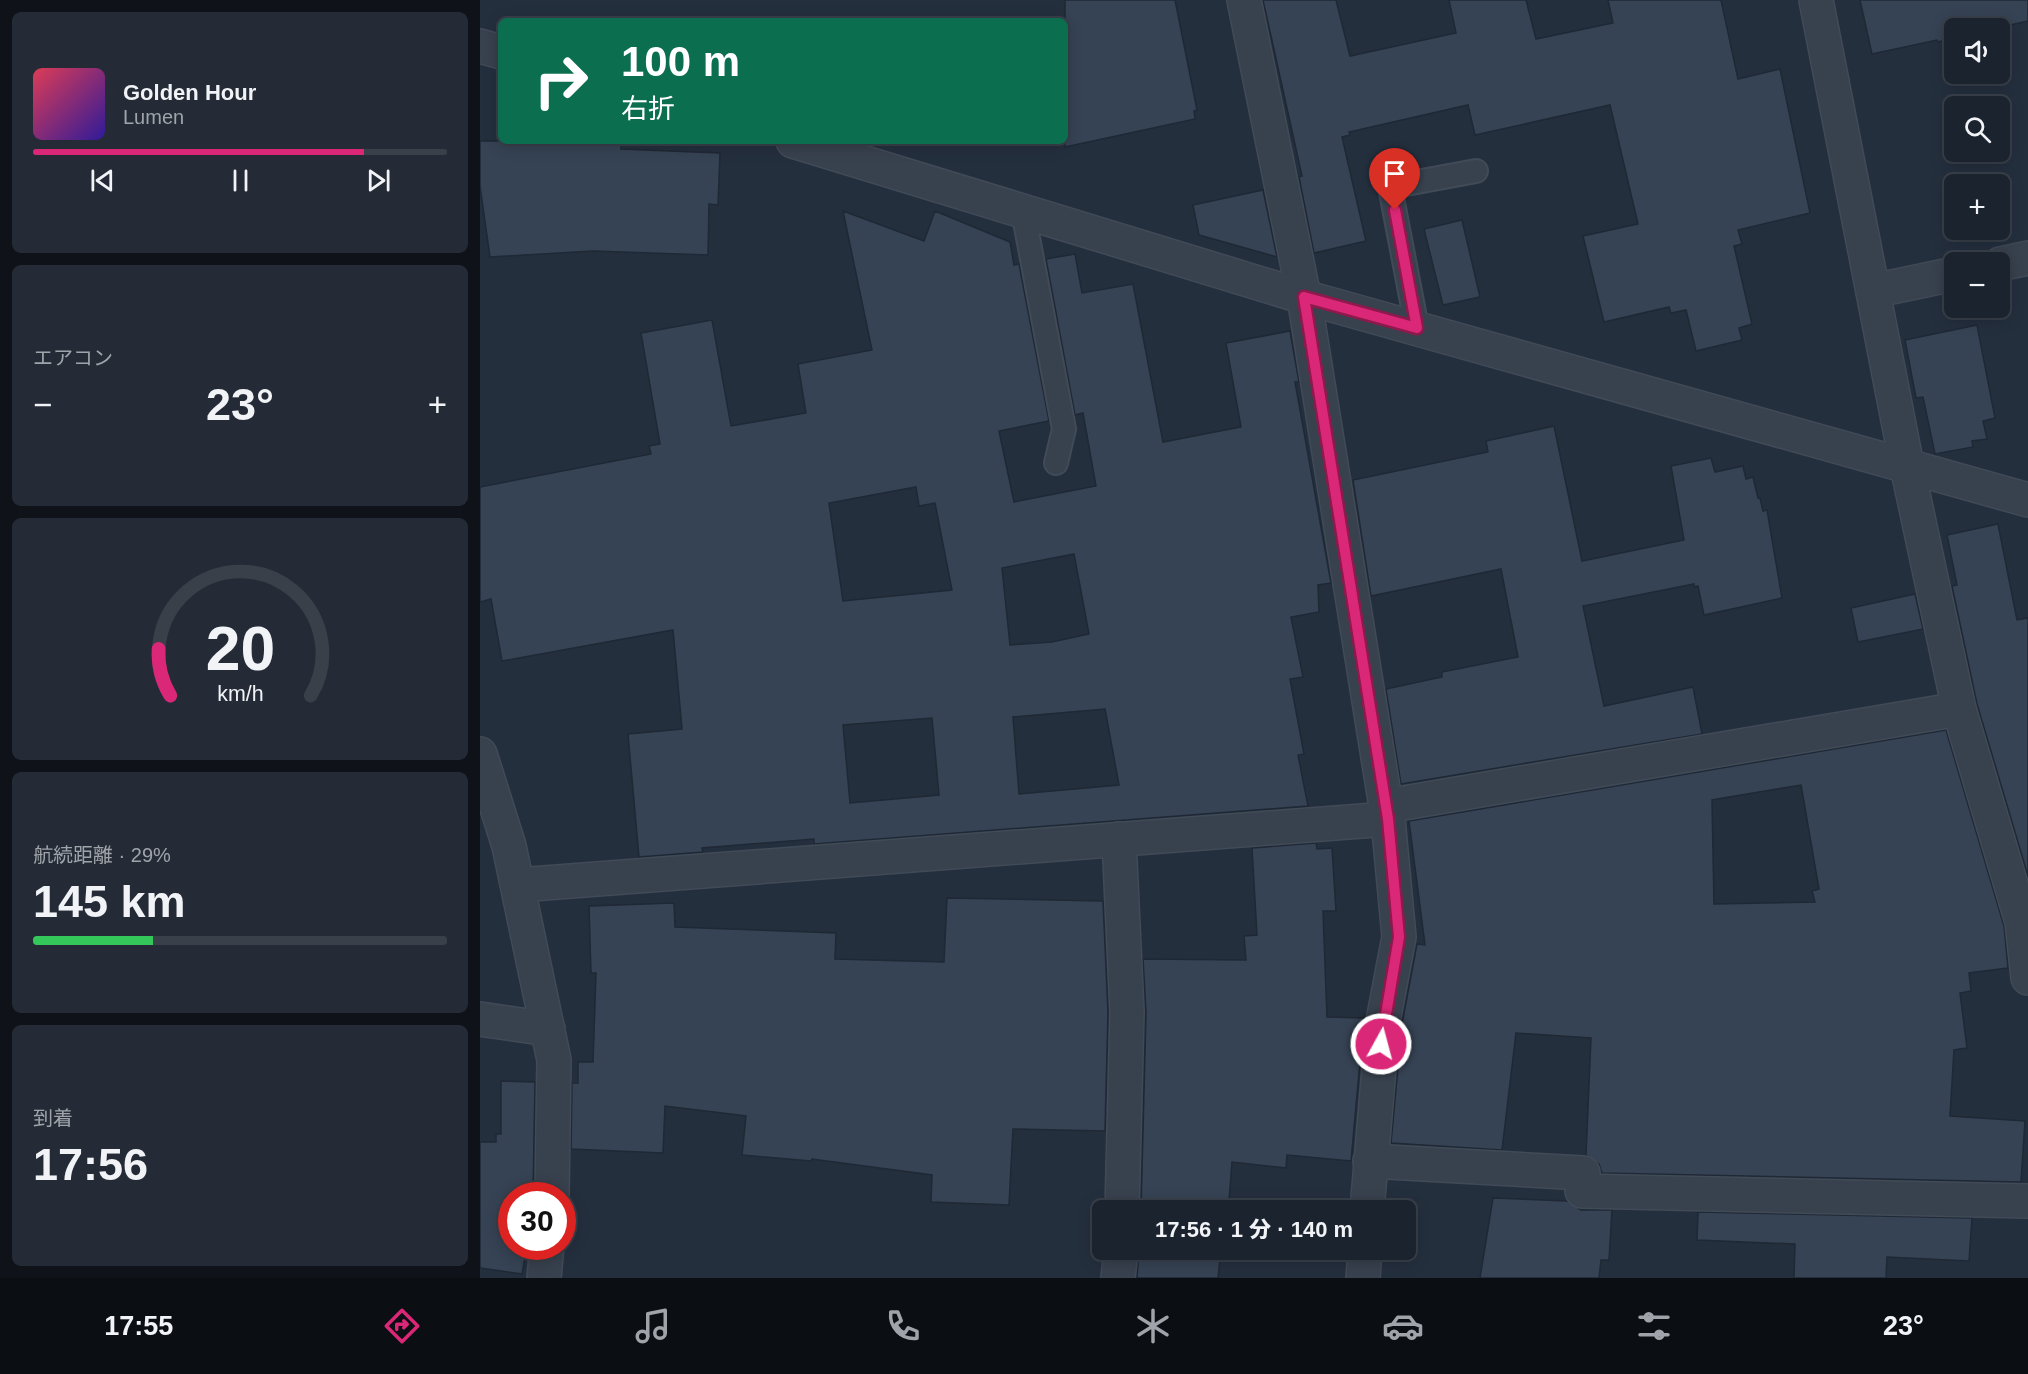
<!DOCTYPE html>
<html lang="ja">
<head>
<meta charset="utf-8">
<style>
  :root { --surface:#1b232e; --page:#242b36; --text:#f1f3f6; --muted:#a0a4aa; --line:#39404a; --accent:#db2777 }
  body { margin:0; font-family:Helvetica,"Noto Sans JP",sans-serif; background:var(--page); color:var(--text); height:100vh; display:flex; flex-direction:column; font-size:22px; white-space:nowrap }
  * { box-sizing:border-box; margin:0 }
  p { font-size:20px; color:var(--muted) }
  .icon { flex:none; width:33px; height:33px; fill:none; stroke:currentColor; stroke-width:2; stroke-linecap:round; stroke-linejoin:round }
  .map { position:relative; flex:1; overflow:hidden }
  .panel { display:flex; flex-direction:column; gap:12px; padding:12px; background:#0f1319; width:480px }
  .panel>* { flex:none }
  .hud { position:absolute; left:18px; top:18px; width:570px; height:126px; border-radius:9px; box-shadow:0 3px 15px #0003,0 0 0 2px var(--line); background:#0b6e4f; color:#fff; overflow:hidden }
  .controls { position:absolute; left:1464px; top:18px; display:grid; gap:12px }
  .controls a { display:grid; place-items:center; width:66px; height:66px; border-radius:9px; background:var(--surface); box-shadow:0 3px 15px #0003,0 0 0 2px var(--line); font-size:30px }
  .speed { position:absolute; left:18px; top:1182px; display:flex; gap:12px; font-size:30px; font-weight:700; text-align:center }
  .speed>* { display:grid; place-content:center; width:78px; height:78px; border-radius:50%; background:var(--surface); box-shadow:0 3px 15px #0003,0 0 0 2px var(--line); line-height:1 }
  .speed .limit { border:9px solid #d22; background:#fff; color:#111 }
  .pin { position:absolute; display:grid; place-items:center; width:51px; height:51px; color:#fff; margin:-62px -26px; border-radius:50% 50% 50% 0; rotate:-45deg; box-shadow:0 0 6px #0007 }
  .pin .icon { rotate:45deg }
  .me { position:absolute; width:66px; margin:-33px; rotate:7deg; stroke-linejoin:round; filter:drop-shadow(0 0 4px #0008) }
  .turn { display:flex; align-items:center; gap:21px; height:126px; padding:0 24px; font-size:27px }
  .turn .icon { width:78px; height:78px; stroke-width:2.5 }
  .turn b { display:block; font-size:42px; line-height:51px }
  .big { font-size:45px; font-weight:800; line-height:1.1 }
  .panel .widget { flex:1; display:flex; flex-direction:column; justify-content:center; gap:9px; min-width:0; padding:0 21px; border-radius:9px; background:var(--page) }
  .panel .dial { align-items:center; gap:0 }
  .dial svg { height:156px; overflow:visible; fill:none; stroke:var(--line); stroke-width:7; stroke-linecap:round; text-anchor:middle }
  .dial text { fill:var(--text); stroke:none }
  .song { display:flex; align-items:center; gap:18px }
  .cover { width:72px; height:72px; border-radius:9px; background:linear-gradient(135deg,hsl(350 70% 55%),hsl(250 70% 35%)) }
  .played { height:6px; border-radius:3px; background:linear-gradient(90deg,var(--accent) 80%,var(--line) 80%) }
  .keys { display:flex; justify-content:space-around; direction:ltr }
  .heat { display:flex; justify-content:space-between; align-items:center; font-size:33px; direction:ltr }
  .charge { height:9px; border-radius:4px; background:linear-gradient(90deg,#34c759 29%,var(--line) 0) }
  .trip { position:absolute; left:612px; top:1200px; width:324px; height:60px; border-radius:9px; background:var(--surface); box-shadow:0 3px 15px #0003,0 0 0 2px var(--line); font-weight:800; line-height:60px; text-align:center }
  .tabs { display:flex; height:96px; justify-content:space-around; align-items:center; background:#0b0e12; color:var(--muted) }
  .tabs .icon { width:42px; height:42px }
  .tabs .current { color:var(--accent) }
  .tabs b { font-size:27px; color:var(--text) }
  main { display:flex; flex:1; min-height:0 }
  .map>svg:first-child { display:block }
  .building { fill:#364354; stroke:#1f2835; stroke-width:1.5; fill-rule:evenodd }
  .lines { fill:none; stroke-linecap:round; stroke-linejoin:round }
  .service-casing { stroke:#414a57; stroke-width:26 }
  .minor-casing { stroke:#414a57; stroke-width:36 }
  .service { stroke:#38414e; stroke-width:22 }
  .minor { stroke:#38414e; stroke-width:33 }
  .route-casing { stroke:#8e194d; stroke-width:15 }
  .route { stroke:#db2777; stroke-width:10 }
</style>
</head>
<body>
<main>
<section class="panel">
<div class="widget">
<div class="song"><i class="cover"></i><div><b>Golden Hour</b><p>Lumen</p></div></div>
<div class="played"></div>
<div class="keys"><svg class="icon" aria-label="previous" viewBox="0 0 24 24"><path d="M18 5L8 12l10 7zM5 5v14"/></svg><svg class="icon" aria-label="pause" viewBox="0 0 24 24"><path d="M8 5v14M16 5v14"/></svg><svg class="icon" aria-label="next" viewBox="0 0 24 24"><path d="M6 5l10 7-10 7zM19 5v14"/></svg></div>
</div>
<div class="widget"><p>エアコン</p>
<div class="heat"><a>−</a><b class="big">23°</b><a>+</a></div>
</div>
<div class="widget dial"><svg viewBox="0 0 100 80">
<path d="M14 69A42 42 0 1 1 86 69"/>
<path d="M14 69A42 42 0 0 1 8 45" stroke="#db2777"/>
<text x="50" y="56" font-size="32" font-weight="700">20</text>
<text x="50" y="72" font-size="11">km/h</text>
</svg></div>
<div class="widget"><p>航続距離 · 29%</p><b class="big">145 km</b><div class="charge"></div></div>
<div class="widget"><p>到着</p><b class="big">17:56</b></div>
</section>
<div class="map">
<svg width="1548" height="1278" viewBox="0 0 1548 1278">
  <rect width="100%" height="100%" fill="#242f3e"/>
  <!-- building -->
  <g class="building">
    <path d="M585,0H695L717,110L714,111L715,119L585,147Z"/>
    <path d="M783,0H856L870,56L976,33L969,0H1046L1056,39L1133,23L1128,0H1241L1258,79L1300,69L1330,213L1258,230L1262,244L1254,246L1272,324L1259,328L1262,340L1216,351L1206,310L1191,313L1189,307L1124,322L1103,236L1158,224L1130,105L995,135L988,105L869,132L870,135L862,137L886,241L834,253L819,177L822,176Z"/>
    <path d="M1380,0H1548V21L1517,28H1474V38L1458,42L1457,40L1392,54Z"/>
    <path d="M0,141H141V149L240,153L238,205L229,204L228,255L113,251L10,257L0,186Z"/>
    <path d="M783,190L797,257L719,235L713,205Z"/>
    <path d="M363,211L444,241L455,211L530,242L534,265L539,264L569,421L519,431L534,502L616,486L603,413L595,415L566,259L595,254L602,293L653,284L683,442L761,427L746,343L810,331L819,382H815L851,583L838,585L839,612L811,617L823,677L810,679L824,754L818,755L828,806L334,844V839L222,848L223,852L159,857L148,734L202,729L193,630L22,661L11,599L0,602V487L171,454L169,446L180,444L161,333L232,320L251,426L326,413L318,364L392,350ZM436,487L439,506L455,503L472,590L363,601L349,503ZM594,554L609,634L572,642L530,645L522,568ZM625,709L639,785L539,794L533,717ZM452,718L459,795L370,803L363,725Z"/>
    <path d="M982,220L1000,297L963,305L944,229Z"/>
    <path d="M1497,325L1515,418L1503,421L1507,439L1492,441L1493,447L1455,454L1443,397L1436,398L1425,340Z"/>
    <path d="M1074,426L1102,561L1204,540L1191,466L1231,458L1235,472L1263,466L1266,479L1273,477L1278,498H1280L1283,511L1287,510L1302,598L1224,615L1218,586L1214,587V584L1103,606L1124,706L1213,687L1222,734L921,784L906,689L962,677V672L1038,657L1021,569L891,596L873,480L1008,452L1006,441Z"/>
    <path d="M1518,524L1537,620L1548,618V876L1497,704L1472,586L1477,585L1467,535Z"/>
    <path d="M1435,594L1443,629L1378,642L1371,608Z"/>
    <path d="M1466,730L1524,926L1528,968L1489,973L1491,991L1480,993L1487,1048L1474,1050L1470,1116L1545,1121L1541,1182L1122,1173L1119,1164L1106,1155L1111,1038L1036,1033L1022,1150L911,1143L922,1024L937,944L945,945L929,821ZM1321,785L1339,889L1332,891L1335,902L1234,904L1232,800Z"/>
    <path d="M836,843L837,849L852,848L856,911H843L847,1017L884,1018L871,1161L807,1155L806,1168L752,1162L749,1201L745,1200L744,1210H661L666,1012L663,959L766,960L764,936L777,935L772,848Z"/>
    <path d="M467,898L623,901L628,1012L625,1131L533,1129L529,1205L451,1202L452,1175L332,1159L331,1161L262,1155L266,1116L185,1106L183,1153L91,1149L92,1083H98V1062H113L116,973H111L109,906L194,903L195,927L356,933L355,959L464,962Z"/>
    <path d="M21,1081L55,1082L53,1196H32V1246H47L42,1274L0,1268V1142H16V1134H21Z"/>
    <path d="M1013,1198L1087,1201L1101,1210H1132L1129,1260H1121L1119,1278H1000Z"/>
    <path d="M1218,1212L1492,1218L1489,1261L1407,1257L1406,1278H1314L1315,1244L1217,1240Z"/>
    <path d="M659,1250H741L738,1278H657Z"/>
  </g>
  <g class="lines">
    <!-- service casing -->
    <g class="service-casing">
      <g id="service">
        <path d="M543,211L584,429L576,463"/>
        <path d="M937,328L910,187L996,171"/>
      </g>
    </g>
    <!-- minor casing -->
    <g class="minor-casing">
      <g id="minor">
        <path d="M764,0L824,297L908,819L919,937L903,1021L887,1210"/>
        <path d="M1336,0L1427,466L1479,709L1542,922L1548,978"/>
        <path d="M0,46L21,52"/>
        <path d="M313,141L824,297L1548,500"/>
        <path d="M1520,264L1548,258"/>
        <path d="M1393,291L1474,274"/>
        <path d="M0,754L29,846L74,1060L72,1196"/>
        <path d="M906,806L1479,709"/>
        <path d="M639,839L647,1012L642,1210"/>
        <path d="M38,885L908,819"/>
        <path d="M0,1019L68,1029"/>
        <path d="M890,1161L1103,1173L1102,1191L1548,1201"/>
        <path d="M64,1278L67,1246"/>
        <path d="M638,1278L641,1250"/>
        <path d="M883,1278L885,1250"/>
      </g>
    </g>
    <!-- service -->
    <use href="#service" class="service"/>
    <!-- minor -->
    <use href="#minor" class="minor"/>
  </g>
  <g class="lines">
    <!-- route casing -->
    <g class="route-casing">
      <path id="route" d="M901,1044L919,937L908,819L824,297L937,328L915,210"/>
    </g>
    <!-- route -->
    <use href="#route" class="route"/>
  </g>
</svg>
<div class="controls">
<a><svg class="icon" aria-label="sound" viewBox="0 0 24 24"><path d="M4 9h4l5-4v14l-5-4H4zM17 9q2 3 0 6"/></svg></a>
<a><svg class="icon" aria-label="search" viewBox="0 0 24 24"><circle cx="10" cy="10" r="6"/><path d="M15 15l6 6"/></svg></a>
<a>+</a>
<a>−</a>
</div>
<div class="speed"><div class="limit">30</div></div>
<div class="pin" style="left:915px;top:210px;background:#d93025"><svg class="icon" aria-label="arrive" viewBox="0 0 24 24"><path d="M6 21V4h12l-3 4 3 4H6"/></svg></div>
<svg class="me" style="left:901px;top:1044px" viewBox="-20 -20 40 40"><circle r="17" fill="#db2777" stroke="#fff" stroke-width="3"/><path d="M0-11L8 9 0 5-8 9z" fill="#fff"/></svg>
<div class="trip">17:56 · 1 分 · 140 m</div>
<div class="hud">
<div class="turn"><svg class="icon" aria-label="right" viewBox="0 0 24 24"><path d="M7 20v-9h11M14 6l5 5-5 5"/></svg><div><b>100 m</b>右折</div></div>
</div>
</div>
</main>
<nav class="tabs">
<b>17:55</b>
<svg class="icon current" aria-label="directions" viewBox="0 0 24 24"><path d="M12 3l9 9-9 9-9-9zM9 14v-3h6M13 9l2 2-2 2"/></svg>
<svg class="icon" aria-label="music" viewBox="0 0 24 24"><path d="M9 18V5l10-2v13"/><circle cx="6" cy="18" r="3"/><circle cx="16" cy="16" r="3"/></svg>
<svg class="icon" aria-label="phone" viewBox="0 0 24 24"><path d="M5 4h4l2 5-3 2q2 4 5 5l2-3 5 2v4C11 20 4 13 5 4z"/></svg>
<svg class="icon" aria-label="climate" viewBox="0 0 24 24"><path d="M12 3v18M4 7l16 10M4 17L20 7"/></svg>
<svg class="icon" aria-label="car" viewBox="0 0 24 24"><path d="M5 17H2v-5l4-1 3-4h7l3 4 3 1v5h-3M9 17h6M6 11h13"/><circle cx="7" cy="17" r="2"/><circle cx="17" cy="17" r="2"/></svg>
<svg class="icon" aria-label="filters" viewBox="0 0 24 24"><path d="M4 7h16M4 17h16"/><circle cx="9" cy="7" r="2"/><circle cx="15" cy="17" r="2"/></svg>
<b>23°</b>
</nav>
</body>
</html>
